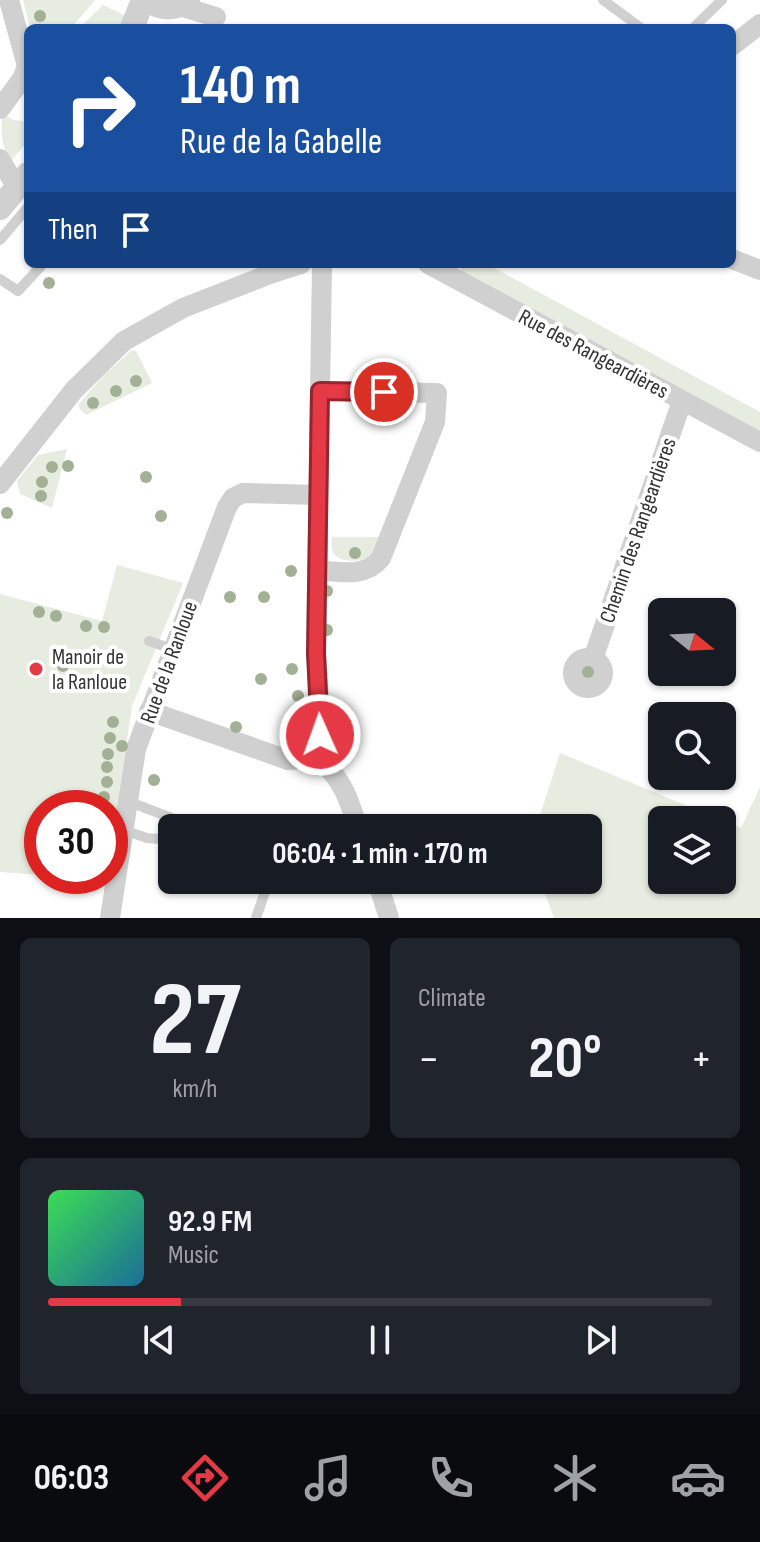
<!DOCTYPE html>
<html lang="en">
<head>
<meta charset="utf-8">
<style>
  :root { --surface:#171b24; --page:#20242c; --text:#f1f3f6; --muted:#9ea1a6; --line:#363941; --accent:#e63946 }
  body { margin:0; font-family:"Sofia Sans Condensed",sans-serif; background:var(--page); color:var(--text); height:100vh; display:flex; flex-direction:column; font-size:30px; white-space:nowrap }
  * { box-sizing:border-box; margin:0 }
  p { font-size:26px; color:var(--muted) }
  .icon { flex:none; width:44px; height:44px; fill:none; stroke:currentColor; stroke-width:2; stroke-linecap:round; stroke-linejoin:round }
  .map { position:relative; height:918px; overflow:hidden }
  .sheet { display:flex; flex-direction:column; gap:20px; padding:20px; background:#0d0f14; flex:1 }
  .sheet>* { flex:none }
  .top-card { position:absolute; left:24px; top:24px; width:712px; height:244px; border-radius:12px; box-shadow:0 2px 6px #0004; background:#1a4fa0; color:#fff; overflow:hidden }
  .needle { width:52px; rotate:108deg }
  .controls { position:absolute; left:648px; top:598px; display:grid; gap:16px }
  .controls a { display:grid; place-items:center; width:88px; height:88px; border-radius:12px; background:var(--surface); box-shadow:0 2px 6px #0004; font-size:40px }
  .speed { position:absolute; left:24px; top:790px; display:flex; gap:16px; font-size:40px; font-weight:700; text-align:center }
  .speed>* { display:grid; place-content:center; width:104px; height:104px; border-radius:50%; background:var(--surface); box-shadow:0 2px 6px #0004; line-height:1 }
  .speed .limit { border:12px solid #d22; background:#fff; color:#111 }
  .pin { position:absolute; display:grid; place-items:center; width:68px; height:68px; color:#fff; margin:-34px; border:4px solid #fff; border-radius:50%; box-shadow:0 2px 8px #0007 }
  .me { position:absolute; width:88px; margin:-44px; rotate:358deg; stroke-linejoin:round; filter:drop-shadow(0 0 6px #0008) }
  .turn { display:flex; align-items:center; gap:28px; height:168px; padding:0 24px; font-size:36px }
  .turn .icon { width:104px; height:104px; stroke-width:2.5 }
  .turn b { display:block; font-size:56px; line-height:68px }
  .then { display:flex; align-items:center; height:76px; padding:0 24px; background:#0003; gap:16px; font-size:30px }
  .big { font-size:60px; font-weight:700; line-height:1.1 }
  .sheet .card { flex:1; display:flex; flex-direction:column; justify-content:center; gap:12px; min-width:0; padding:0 28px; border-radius:12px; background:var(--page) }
  .sheet .dial { align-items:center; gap:0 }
  .dial b { font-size:104px; line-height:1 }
  .song { display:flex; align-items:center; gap:24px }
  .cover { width:96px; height:96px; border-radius:12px; background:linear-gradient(135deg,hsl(130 70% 55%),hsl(200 70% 35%)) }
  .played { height:8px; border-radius:4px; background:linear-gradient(90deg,var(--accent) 20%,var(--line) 20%) }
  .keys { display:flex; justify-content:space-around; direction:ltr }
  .heat { display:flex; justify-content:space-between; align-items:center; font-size:44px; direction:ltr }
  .sheet .tiles { flex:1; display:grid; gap:20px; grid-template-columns:1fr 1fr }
  .card:last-child { grid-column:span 2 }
  .trip { position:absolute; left:158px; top:814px; width:444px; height:80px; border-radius:12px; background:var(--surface); box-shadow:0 2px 6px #0004; font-weight:700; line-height:80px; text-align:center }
  .menu { display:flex; height:128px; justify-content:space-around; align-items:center; background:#090b0e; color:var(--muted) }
  .menu .icon { width:56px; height:56px }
  .menu .active { color:var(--accent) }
  .menu b { font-size:36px; color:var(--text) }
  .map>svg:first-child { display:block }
  .green { fill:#e6ecdf }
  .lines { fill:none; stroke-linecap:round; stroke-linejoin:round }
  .service { stroke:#d0d0d0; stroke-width:10 }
  .minor { stroke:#d0d0d0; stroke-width:20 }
  .tertiary { stroke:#d0d0d0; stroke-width:24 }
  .tree { fill:#a2b095 }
  .route-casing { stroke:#96252e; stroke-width:20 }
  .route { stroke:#e63946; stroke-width:14 }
  .poi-dot { fill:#e63946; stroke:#fff; stroke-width:3 }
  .labels { text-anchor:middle; stroke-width:8; stroke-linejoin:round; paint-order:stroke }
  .street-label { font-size:22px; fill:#333; stroke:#fff }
  .poi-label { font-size:22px; fill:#333; stroke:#fff; text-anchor:start }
</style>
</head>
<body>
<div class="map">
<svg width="760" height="918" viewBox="0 0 760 918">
  <rect width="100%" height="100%" fill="#fff"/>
  <!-- green -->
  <g class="green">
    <path d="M23,0H95L71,28H30Z"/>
    <path d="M103,5L128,17L127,28H79Z"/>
    <path d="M3,114L13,120L23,121L28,126V141L10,162C2,147 0,131 3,114Z"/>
    <path d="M464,264H487L760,412V435L458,274Z"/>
    <path d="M132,350L136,351L152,383L86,415L79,408V404L103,376Z"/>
    <path d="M67,449L52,508L20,494L17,481L38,455Z"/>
    <path d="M332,537H380C377,542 375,550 371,554C364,563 343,563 335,555C330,550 332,543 332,537Z"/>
    <path d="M117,565L183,583L132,706L110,852V808H42V875L0,872V594L102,621Z"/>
    <path d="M560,753L721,820H662V880H722V820L741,828L760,787V918H554L540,880H588V828H536Z"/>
  </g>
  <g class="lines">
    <!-- service -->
    <g class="service">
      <path d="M603,0L641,28"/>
      <path d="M693,28L722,0"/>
      <path d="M0,240L28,207"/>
      <path d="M0,279L18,291L42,265"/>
      <path d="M149,641L172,649"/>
      <path d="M127,801L198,828"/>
      <path d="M123,830L147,838L172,840"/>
      <path d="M256,918L265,892L261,880"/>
    </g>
    <!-- minor -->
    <g class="minor">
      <path d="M179,6L216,17"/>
      <path d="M732,46L760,24"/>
      <path d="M0,109L22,79L27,66L9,0"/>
      <path d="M0,159L17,188"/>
      <path d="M732,259L760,270"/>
      <path d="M428,264L760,442"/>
      <path d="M0,484L74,390L124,341L183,308L270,274L301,264"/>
      <path d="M317,570C341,572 365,578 381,558L435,422L437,393L320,391"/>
      <circle cx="588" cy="673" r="15"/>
      <path d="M593,659L682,401"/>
      <path d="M149,711L288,760L307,759"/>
      <path d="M319,741L321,729L316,653L322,264"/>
      <circle cx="318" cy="754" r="12"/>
      <path d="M325,765C344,782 350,804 358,828"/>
      <path d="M377,880L389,918"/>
      <path d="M110,918L136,749L227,507L233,498L243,493L318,495"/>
    </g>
    <!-- tertiary -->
    <g class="tertiary">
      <path d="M148,0C161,10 175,10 188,0"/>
      <path d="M132,28L143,0"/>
      <path d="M0,208L28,174"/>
    </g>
  </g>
  <!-- trees -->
  <g class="tree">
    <circle cx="40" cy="16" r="6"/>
    <circle cx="49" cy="283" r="6"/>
    <circle cx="136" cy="381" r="6"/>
    <circle cx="116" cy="391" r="6"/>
    <circle cx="93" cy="403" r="6"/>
    <circle cx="68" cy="466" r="6"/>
    <circle cx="52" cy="467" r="6"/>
    <circle cx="146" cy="477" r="6"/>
    <circle cx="42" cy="482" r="6"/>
    <circle cx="41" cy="496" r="6"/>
    <circle cx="7" cy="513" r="6"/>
    <circle cx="161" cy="516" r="6"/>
    <circle cx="355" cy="553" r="6"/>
    <circle cx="291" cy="571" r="6"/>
    <circle cx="327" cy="591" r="6"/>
    <circle cx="230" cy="597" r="6"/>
    <circle cx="264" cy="597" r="6"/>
    <circle cx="39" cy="612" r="6"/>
    <circle cx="56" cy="616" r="6"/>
    <circle cx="86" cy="626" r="6"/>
    <circle cx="104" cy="627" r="6"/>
    <circle cx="327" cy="630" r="6"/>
    <circle cx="63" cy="666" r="6"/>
    <circle cx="292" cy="669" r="6"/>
    <circle cx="588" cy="672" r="6"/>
    <circle cx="261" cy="679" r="6"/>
    <circle cx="298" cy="696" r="6"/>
    <circle cx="113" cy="722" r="6"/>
    <circle cx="289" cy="723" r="6"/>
    <circle cx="236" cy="727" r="6"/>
    <circle cx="110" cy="738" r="6"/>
    <circle cx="122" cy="746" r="6"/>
    <circle cx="108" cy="754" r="6"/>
    <circle cx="107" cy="767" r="6"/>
    <circle cx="154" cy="780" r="6"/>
    <circle cx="107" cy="782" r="6"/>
    <circle cx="104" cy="797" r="6"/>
  </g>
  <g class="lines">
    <!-- route casing -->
    <g class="route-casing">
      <path id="route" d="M320,735L316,653L320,391L384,392"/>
    </g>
    <!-- route -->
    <use href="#route" class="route"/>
  </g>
  <!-- markers -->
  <circle class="poi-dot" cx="36" cy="669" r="8"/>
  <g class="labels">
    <!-- street labels -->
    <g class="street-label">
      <text transform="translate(594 353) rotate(28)" y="8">Rue des Rangeardières</text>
      <text transform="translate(637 530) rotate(-71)" y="8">Chemin des Rangeardières</text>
      <text transform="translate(168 662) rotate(-70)" y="8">Rue de la Ranloue</text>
    </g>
    <!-- poi labels -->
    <g class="poi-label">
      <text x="52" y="664">Manoir de<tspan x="52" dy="25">la Ranloue</tspan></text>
    </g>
  </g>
</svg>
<div class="controls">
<a><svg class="needle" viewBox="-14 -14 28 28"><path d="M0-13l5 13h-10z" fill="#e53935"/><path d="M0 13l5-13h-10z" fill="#9ea1a6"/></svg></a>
<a><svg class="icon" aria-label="search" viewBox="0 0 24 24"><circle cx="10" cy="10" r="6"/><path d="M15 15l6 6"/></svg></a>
<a><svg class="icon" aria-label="layers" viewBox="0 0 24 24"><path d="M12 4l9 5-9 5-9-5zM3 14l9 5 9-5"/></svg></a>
</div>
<div class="speed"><div class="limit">30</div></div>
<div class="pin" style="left:384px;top:392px;background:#d93025"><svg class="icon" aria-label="arrive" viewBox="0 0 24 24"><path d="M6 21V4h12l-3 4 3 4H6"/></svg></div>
<svg class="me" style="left:320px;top:735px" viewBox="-20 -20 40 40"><circle r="17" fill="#e63946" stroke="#fff" stroke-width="3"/><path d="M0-11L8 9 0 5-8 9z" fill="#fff"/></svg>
<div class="trip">06:04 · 1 min · 170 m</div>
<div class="top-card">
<div class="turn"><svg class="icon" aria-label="right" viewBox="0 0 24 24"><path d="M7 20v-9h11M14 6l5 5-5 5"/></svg><div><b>140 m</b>Rue de la Gabelle</div></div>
<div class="then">Then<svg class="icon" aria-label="arrive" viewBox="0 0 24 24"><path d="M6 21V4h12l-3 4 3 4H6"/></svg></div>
</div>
</div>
<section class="sheet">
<div class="tiles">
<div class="card dial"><b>27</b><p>km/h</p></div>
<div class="card"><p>Climate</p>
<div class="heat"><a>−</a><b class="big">20°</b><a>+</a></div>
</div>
<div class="card">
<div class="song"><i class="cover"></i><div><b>92.9 FM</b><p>Music</p></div></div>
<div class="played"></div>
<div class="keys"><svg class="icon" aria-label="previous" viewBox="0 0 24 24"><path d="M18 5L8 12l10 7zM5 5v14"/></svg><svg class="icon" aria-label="pause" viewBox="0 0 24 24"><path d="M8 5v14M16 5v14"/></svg><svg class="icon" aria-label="next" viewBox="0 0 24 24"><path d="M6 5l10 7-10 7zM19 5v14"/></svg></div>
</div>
</div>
</section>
<nav class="menu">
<b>06:03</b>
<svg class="icon active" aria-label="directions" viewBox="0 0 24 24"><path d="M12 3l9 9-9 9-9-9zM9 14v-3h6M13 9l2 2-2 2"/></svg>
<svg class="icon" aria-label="music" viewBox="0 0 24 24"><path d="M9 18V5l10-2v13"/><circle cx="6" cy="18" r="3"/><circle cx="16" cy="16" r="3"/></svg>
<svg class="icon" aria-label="phone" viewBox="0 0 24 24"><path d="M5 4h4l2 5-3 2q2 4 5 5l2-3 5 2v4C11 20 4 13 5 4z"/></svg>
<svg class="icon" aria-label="climate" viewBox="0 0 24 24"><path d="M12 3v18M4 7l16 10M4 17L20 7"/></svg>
<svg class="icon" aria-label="car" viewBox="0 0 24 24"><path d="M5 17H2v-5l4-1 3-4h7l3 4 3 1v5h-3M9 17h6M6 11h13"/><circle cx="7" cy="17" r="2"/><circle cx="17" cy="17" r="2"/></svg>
</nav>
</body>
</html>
